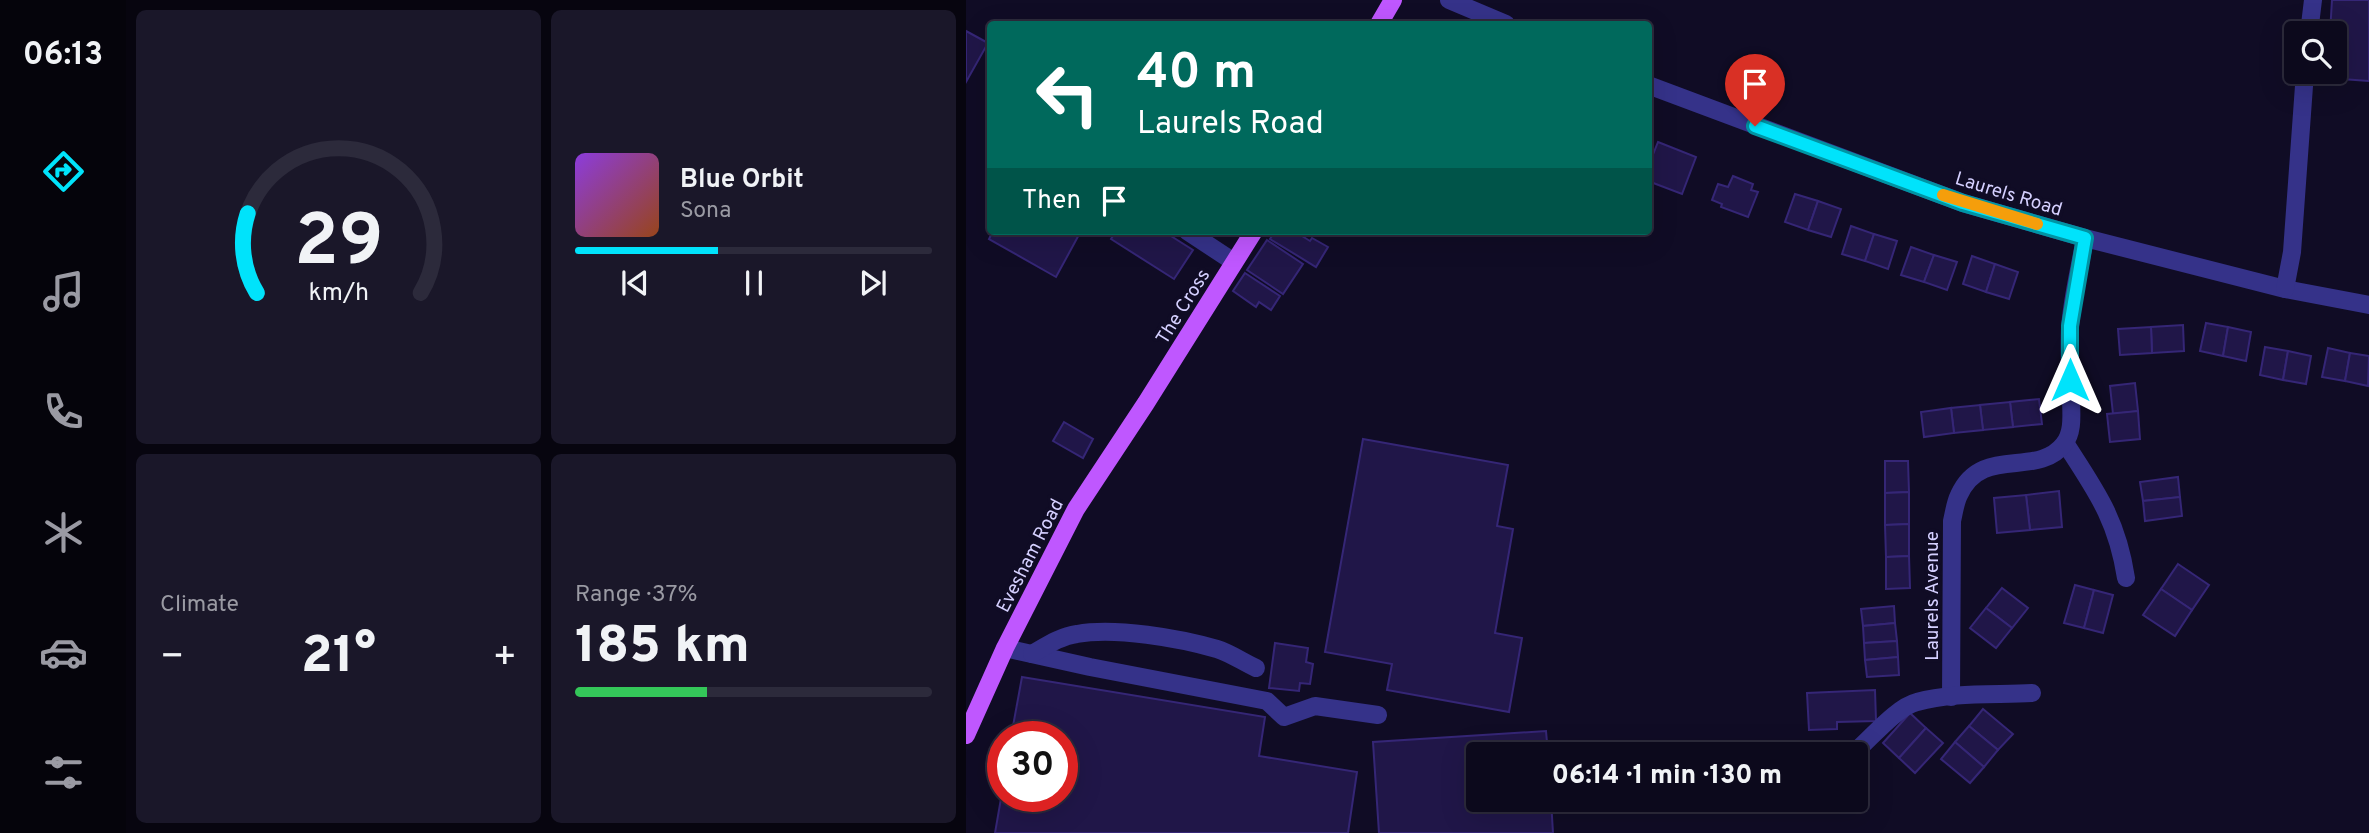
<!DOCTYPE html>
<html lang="en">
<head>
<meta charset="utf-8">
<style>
  :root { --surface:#0c091c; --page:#1a1729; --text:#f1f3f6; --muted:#9a9aa3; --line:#2c2a3b; --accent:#00e3fb }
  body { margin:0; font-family:Overpass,sans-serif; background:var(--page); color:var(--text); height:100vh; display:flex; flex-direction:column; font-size:26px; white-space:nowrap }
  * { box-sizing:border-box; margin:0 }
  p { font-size:23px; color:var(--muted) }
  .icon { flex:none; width:38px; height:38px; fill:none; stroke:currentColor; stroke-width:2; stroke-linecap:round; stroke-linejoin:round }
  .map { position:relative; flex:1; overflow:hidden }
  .side { display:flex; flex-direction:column; gap:10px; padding:10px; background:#07050f; width:840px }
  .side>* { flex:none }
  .banner { position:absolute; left:21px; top:21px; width:665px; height:214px; border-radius:7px; box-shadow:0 7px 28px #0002,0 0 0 2px var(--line); background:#00695c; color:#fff; overflow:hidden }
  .tools { position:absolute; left:1318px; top:21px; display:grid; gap:14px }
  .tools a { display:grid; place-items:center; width:63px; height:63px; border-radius:7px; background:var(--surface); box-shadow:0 7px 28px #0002,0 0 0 2px var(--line); font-size:35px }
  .speed { position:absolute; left:21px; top:721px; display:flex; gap:14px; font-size:35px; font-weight:700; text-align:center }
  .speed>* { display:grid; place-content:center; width:91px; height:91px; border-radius:50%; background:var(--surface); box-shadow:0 7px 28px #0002,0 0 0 2px var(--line); line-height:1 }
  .speed .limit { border:10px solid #d22; background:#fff; color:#111 }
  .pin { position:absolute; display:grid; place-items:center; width:60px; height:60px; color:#fff; margin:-72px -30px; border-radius:50% 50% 50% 0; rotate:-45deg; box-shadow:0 0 7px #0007 }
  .pin .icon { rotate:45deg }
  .me { position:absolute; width:77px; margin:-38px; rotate:0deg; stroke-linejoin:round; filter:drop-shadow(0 0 5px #0008) }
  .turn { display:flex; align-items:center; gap:24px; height:147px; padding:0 35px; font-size:32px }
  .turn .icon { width:91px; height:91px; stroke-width:2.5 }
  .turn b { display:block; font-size:49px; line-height:60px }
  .then { display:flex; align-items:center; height:66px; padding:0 35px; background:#0003; gap:14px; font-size:26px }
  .big { font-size:52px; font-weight:800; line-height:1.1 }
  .side .tile { flex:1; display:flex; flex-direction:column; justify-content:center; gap:10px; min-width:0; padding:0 24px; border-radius:10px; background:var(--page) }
  .side .dial { align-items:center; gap:0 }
  .dial svg { height:182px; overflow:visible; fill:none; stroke:var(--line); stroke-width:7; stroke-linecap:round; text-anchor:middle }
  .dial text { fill:var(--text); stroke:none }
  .song { display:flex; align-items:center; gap:21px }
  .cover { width:84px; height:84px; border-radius:10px; background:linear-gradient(135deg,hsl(270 70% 55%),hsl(20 70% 35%)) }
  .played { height:7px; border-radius:4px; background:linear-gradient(90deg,var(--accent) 40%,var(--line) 40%) }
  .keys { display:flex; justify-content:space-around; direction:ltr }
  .heat { display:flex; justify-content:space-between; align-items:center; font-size:38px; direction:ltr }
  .charge { height:10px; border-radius:5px; background:linear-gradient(90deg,#34c759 37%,var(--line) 0) }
  .side .tiles { flex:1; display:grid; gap:10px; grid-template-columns:repeat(2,1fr) }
  .trip { position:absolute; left:500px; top:742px; width:402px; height:70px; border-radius:7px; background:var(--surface); box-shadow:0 7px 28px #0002,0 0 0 2px var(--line); font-weight:800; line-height:70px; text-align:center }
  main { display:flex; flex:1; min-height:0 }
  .dock { display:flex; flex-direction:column; width:126px; justify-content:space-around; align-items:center; background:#05040b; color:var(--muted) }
  .dock .icon { width:49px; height:49px }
  .dock .selected { color:var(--accent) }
  .dock b { font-size:32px; color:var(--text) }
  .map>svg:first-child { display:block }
  .building { fill:#201648; stroke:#352676; stroke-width:2 }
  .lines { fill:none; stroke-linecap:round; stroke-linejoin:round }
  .minor { stroke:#353289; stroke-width:18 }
  .major { stroke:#bf57ff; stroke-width:18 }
  .route-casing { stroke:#0094a3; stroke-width:18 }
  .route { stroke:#00e3fb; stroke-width:12 }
  .slow { stroke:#f59e0b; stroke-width:12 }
  .labels { text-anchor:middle; stroke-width:7; stroke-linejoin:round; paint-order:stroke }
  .street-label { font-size:19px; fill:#d5d0ff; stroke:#100c25 }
</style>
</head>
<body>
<main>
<nav class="dock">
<b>06:13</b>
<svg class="icon selected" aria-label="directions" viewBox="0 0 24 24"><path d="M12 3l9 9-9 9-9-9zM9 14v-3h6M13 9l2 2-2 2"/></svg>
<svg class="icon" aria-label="music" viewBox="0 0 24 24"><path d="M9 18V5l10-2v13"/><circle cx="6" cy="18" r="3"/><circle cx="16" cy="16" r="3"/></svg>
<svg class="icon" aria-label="phone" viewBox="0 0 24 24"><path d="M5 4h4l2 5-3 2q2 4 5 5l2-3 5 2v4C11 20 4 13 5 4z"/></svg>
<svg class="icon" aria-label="climate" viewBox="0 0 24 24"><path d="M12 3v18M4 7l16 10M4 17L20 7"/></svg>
<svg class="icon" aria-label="car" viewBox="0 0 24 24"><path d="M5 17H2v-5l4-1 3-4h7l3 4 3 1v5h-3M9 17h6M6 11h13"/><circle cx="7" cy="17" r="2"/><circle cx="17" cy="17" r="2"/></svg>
<svg class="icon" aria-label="filters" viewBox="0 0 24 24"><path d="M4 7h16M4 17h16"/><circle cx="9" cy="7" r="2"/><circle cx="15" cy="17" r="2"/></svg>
</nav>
<section class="side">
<div class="tiles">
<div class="tile dial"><svg viewBox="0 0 100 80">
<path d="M14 69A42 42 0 1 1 86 69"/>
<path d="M14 69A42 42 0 0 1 10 34" stroke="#00e3fb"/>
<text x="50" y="56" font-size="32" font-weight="700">29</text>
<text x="50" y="72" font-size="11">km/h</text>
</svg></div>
<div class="tile">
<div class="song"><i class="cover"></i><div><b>Blue Orbit</b><p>Sona</p></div></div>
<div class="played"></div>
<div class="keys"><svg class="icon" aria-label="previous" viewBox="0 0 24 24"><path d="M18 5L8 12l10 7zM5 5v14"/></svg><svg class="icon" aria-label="pause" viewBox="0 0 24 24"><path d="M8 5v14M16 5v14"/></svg><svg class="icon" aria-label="next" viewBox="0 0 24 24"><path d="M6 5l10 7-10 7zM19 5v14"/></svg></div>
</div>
<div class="tile"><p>Climate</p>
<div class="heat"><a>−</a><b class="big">21°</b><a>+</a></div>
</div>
<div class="tile"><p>Range · 37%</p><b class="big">185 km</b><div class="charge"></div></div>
</div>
</section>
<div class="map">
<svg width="1403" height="833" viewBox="0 0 1403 833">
  <rect width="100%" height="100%" fill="#100c25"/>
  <!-- building -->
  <g class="building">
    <path d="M1366,0H1403V81L1362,78V72H1368V33H1364Z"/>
    <path d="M0,31L22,43L0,82Z"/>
    <path d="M692,142L730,157L716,194L682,181V167Z"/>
    <path d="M767,176L787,184L785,190L792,192L782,217L755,207L756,204L746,200L752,184L762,187Z"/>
    <path d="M829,194L852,201L842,230L819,222Z"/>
    <path d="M852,201L875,209L865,237L842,230Z"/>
    <path d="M885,226L908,234L899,261L876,254Z"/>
    <path d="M27,231H115L90,277L23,239Z"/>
    <path d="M150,231H197L227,250L208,279L145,239Z"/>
    <path d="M309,231H328L344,241L346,238L362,247L350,267L304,239Z"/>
    <path d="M908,234L931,241L922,269L899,261Z"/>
    <path d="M301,240L337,264L317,294L281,270Z"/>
    <path d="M945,247L968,255L958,282L935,275Z"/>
    <path d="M968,255L991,262L981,290L958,282Z"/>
    <path d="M1006,256L1029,264L1020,292L997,284Z"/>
    <path d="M1029,264L1052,272L1043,299L1020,292Z"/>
    <path d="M279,273L314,296L305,310L293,302L290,307L267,291Z"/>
    <path d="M1240,323L1262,327L1257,356L1234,351Z"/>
    <path d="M1217,325L1218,351L1186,353L1185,327Z"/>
    <path d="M1185,327L1186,353L1154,355L1152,329Z"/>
    <path d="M1262,327L1285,332L1280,361L1257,356Z"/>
    <path d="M1299,347L1322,351L1317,380L1294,375Z"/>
    <path d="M1362,348L1384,353L1379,381L1356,377Z"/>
    <path d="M1322,351L1345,356L1340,384L1317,380Z"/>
    <path d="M1384,353L1403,356L1402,386L1379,381Z"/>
    <path d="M1169,383L1172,411L1147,414L1144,386Z"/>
    <path d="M1073,399L1076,424L1047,427L1044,402Z"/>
    <path d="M1044,402L1047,427L1017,430L1014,405Z"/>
    <path d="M1014,405L1017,430L988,433L985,408Z"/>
    <path d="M985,408L988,433L958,437L955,412Z"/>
    <path d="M1172,411L1174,439L1144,442L1141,414Z"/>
    <path d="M98,422L127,439L117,458L87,441Z"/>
    <path d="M397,439L542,465L531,526L547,529L529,633L556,638L543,712L421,690L426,664L359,652Z"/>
    <path d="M919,461H942L943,492L919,493Z"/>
    <path d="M1212,477L1214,497L1177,501L1174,482Z"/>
    <path d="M1093,491L1096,527L1064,530L1060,495Z"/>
    <path d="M943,492V524L919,525V493Z"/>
    <path d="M1060,495L1064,530L1031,533L1028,498Z"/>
    <path d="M1214,497L1216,516L1179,521L1177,501Z"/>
    <path d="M943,524V556L920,557L919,525Z"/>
    <path d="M943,556L944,588L920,589V557Z"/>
    <path d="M1212,564L1243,585L1226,610L1195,589Z"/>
    <path d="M1109,585L1128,590L1118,628L1098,623Z"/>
    <path d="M1036,588L1062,608L1046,628L1020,608Z"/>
    <path d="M1195,589L1226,610L1209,636L1177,615Z"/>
    <path d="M1128,590L1147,595L1137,633L1118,628Z"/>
    <path d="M928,606L929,623L897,626L895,609Z"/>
    <path d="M1020,608L1046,628L1030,648L1004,628Z"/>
    <path d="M929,623L931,641L898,643L897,626Z"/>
    <path d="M931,641L932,657L899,660L898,643Z"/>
    <path d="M309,643L342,648L340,662L347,664L344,684L334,683L333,691L303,688Z"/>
    <path d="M932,657L933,675L901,677L899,660Z"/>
    <path d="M56,677L299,717L293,756L391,772L382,833H29L37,787V796H96V737H45Z"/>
    <path d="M909,690L910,721L871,722V729L843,730L841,693Z"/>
    <path d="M1017,709L1047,734L1032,750L1003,726Z"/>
    <path d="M944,713L960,728L933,758L917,743Z"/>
    <path d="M1003,726L1032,750L1018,767L989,742Z"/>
    <path d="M960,728L977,743L949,773L933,758Z"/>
    <path d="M580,731L582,754H513V800H585L587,833H413L407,742Z"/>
    <path d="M989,742L1018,767L1004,783L975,759Z"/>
  </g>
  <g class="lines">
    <!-- minor -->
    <g class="minor">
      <path d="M483,0L540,24"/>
      <path d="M1343,33L1347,0"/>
      <path d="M682,85L997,203L1119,238L1319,289L1403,305"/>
      <path d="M221,231L268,262"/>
      <path d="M1319,289L1326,252L1339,72"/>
      <path d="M1099,443C1130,491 1151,519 1160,578"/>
      <path d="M39,648L124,667L301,701L318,717L349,706L412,715"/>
      <path d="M66,654C80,646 95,636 111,634C149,627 213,638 251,649C264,653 277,662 290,668"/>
      <path d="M985,697L986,521C988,513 989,503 993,495C1016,444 1071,479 1098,444C1108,431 1105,413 1105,398C1104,375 1103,351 1104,328C1106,298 1114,267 1119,238"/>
      <path d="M891,750C907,736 931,707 951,702C985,692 1030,695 1066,693"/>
    </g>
    <!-- major -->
    <g class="major">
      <path d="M413,24L427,0"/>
      <path d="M0,735L39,648L110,509L180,403L288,231"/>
    </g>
  </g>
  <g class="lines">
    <!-- route casing -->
    <g class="route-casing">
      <path id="route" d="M789,126L997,203L1119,238L1104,326V380"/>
    </g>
    <!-- route -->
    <use href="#route" class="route"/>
    <!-- slow -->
    <path class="slow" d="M977,195L1071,224"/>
  </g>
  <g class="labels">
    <!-- street labels -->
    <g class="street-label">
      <text transform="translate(1043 193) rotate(17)" y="7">Laurels Road</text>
      <text transform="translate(216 306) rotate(-58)" y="7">The Cross</text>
      <text transform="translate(63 555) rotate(-63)" y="7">Evesham Road</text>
      <text transform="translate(965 596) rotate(-90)" y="7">Laurels Avenue</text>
    </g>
  </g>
</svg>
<div class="tools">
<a><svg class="icon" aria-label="search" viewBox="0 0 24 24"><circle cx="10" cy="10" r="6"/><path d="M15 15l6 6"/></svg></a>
</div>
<div class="speed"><div class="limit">30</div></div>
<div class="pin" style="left:789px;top:126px;background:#d93025"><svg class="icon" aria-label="arrive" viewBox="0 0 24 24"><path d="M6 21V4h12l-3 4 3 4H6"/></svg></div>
<svg class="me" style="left:1104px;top:380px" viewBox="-20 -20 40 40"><path d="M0-17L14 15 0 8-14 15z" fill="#00e3fb" stroke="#fff" stroke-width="4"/></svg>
<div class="trip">06:14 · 1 min · 130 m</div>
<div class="banner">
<div class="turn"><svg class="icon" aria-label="left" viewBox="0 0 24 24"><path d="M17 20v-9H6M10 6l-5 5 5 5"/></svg><div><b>40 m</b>Laurels Road</div></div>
<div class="then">Then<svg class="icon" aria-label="arrive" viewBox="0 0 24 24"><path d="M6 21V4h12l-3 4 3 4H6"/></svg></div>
</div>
</div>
</main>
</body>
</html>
